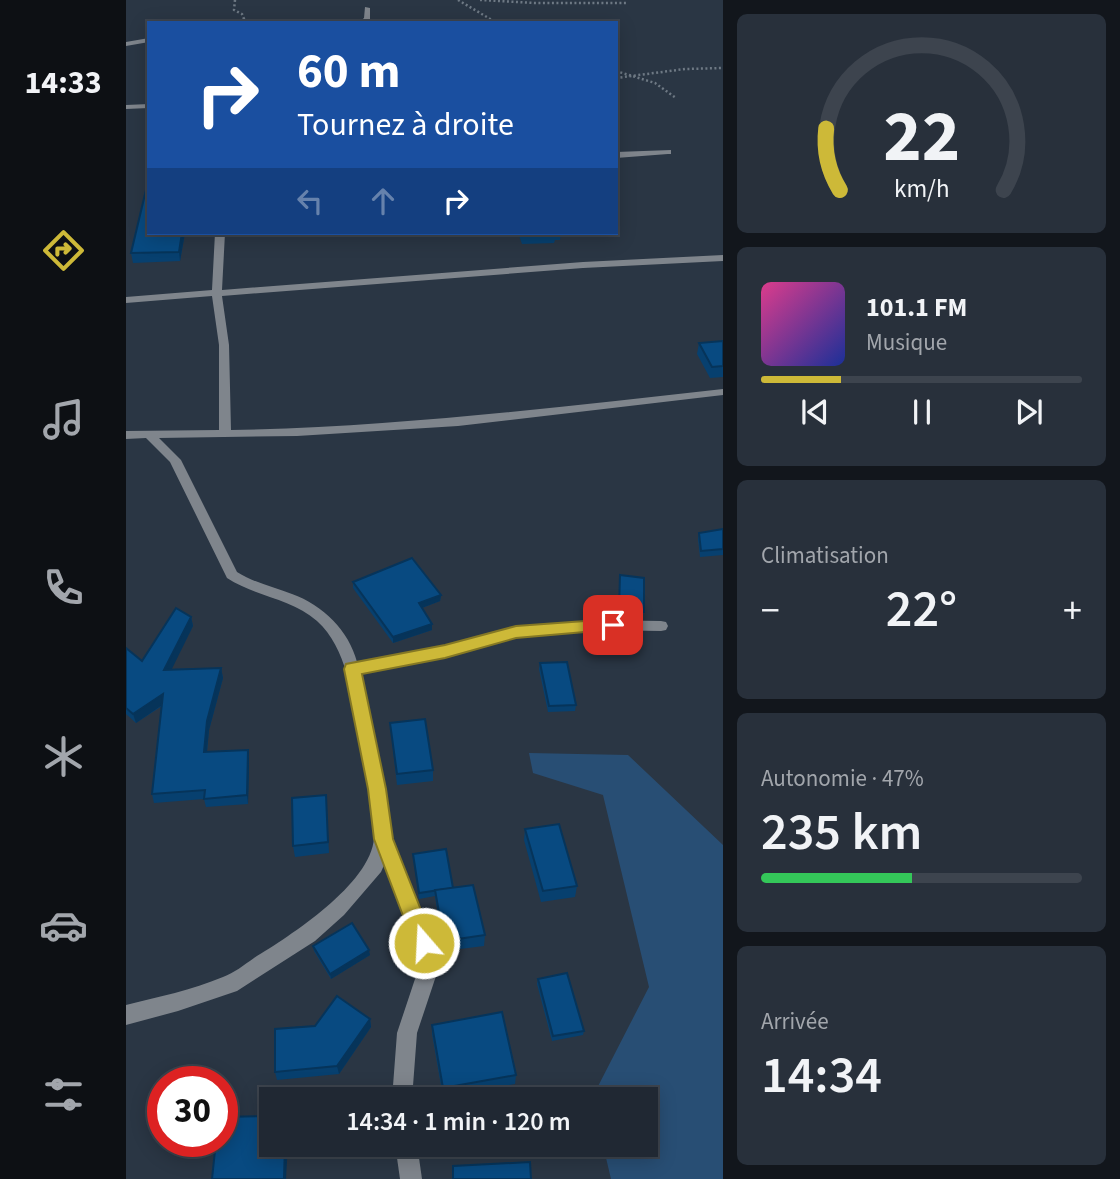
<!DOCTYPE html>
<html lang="fr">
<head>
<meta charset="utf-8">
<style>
  :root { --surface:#202833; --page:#28303b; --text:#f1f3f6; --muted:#a2a6ac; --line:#3d444e; --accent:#cdb938 }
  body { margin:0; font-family:"Source Sans 3",sans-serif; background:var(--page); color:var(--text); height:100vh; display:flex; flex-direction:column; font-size:26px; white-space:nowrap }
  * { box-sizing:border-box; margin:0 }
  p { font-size:23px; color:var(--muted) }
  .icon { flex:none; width:38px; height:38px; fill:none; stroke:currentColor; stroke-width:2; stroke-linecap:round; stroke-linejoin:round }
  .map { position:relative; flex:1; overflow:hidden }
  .side { display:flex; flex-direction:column; gap:14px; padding:14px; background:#12161c; width:397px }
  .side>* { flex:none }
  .banner { position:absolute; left:21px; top:21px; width:471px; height:214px; border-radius:0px; box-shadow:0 4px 18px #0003,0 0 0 2px var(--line); background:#1a4fa0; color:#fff; overflow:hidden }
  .speed { position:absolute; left:21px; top:1066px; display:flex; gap:14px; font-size:35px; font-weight:700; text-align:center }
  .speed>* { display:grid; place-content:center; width:91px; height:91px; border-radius:50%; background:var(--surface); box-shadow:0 4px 18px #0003,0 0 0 2px var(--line); line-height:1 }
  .speed .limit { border:10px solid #d22; background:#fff; color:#111 }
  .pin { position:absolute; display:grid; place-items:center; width:60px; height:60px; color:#fff; margin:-30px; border-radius:14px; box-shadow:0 4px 10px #0006 }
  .me { position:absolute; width:77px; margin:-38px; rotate:341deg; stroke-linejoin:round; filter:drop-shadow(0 0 5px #0008) }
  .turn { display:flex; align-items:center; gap:24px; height:147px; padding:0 35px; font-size:32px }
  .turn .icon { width:91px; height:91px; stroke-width:2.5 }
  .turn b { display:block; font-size:49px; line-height:60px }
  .lanes { display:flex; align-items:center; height:66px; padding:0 35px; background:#0003; justify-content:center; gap:35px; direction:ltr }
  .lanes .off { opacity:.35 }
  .big { font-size:52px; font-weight:600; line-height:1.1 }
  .side .card { flex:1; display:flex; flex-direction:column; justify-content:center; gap:10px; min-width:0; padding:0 24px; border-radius:10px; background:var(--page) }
  .side .dial { align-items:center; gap:0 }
  .dial svg { height:182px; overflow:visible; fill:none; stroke:var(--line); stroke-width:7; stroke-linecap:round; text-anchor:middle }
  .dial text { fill:var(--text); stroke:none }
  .song { display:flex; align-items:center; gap:21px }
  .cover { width:84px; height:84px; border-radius:10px; background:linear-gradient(135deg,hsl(330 70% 55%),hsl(230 70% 35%)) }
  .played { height:7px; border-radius:4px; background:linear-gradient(90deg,var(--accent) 25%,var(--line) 25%) }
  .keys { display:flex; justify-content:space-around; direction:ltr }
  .heat { display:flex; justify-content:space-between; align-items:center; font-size:38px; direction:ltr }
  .charge { height:10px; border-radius:5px; background:linear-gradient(90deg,#34c759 47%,var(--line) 0) }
  .trip { position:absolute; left:133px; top:1087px; width:399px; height:70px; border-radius:0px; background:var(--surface); box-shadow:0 4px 18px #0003,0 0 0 2px var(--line); font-weight:600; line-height:70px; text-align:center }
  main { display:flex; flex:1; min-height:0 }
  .menu { display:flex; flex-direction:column; width:126px; justify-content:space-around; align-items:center; background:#0d1014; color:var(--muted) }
  .menu .icon { width:49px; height:49px }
  .menu .on { color:var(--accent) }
  .menu b { font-size:32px; color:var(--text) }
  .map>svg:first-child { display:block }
  .green { fill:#284e74 }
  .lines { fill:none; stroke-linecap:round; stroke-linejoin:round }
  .path { stroke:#6e7984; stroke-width:2.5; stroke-dasharray:2 2.5; stroke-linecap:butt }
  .street { fill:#7f858c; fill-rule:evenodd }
  .wall { fill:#07406f }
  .shaded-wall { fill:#06345a }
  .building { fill:#084a81; stroke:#06345a; stroke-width:2 }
  .route { fill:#cdb938; stroke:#857824; stroke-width:2 }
</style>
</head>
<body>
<main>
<nav class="menu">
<b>14:33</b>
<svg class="icon on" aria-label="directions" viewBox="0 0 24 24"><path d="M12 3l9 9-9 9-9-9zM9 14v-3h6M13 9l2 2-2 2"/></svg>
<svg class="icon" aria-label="music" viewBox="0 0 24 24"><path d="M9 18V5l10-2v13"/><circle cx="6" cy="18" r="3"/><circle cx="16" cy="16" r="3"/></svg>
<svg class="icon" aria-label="phone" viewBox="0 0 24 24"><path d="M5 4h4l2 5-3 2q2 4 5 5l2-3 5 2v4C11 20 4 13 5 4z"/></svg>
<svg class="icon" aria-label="climate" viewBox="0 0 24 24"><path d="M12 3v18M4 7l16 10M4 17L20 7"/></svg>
<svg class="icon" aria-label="car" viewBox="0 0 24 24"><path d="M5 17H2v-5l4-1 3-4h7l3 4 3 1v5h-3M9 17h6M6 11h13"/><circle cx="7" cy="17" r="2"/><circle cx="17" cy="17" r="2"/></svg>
<svg class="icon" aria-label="filters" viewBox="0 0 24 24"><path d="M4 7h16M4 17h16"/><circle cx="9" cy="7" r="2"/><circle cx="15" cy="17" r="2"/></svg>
</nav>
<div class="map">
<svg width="597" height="1179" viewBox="0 0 597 1179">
  <rect width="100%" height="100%" fill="#2a3644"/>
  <!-- green -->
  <path class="green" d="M403,753L502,755L597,845V1179H485L477,1145L520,1144V1099L466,1098L523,987L477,795L407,773Z"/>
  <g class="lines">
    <!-- path -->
    <g class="path">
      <path d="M109,0L108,10L116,14L118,19L113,23"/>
      <path d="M332,0L371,23"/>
      <path d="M354,0L409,3H502"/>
      <path d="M490,71L529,83L550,98"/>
      <path d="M490,78L559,69L597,68"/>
    </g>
    <!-- street -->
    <g class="street">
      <path d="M239,7L244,8V19L240,23H232L238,18Z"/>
      <path d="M23,38V42L0,46V42Z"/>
      <path d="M23,104V108L0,109V105Z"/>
      <path d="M545,150V154H542L490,158V152Z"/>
      <path d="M89,233H99L96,290L457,262L597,255V261L457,268L96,296L103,345L105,430C270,427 433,407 597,389V395L332,426L171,436L33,438L55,460L111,572C129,583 147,587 166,594C197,605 223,631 231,662L319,645L390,627L471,620L535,621L540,622L542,626L540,630L535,631L471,630L390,637L319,657L234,673L262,805L265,838L303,929L310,958V976L291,1033L286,1099H266L271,1033L290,976L292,958L285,929L259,863L255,872L218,915L189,941L111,991L52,1011L0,1025V1005C32,997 66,990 97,977C108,973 118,965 128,958C164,936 245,884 248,838C251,804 239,766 232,733C226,696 221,648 191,621C165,598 130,597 101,578L44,462L20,438L0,439V431L93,430V345L86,296L0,303V297L86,290Z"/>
      <path d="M269,1144H291L296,1179H274Z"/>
    </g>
  </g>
  <!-- wall -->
  <g class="wall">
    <path d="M59,233L54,261L7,263L5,253Z"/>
    <path d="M392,233H435L434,240H429L428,243L396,244Z"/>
    <path d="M597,341V377L584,378L571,354L573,343Z"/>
    <path d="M597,529V555L574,557L572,539L573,533Z"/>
    <path d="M494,575L518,612L516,618L492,616Z"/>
    <path d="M227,582L315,595L314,601L296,608L306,630L267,643L227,588Z"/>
    <path d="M65,617L67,626L45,669L95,668L97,678L83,730L81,752L122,750L123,759L122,804L80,807L78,799L28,803L26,794L36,706L10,723L0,714V648L16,661Z"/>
    <path d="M414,663L450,705L449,711L422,712L413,669Z"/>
    <path d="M264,723L307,770V781L271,785Z"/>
    <path d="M200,795L203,853L169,857L167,846Z"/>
    <path d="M399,829L451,886L449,897L415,902L398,840Z"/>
    <path d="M287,854L327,888L359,935L358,946L318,951L309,896L293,899Z"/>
    <path d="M187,946L244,955L205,979L188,951Z"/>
    <path d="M412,979L458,1031L457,1035L426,1041L411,984Z"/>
    <path d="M244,1019L245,1027L213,1074L151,1080L149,1072L189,1026Z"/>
    <path d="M306,1025L390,1075L389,1084L317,1097L306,1034Z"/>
    <path d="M247,1144V1147L213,1149L212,1145Z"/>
  </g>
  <!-- shaded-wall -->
  <g class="shaded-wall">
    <path d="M56,233H59L54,261L53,252Z"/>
    <path d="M315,595L314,601L293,609V603Z"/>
    <path d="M65,617L67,626L41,679L38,670Z"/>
    <path d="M306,624V630L267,643V637Z"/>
    <path d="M95,668L97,678L83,730L80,761L78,752L81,721Z"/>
    <path d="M37,694L39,703L10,723L7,714Z"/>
    <path d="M122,750L123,759L122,804L121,795Z"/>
    <path d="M243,950L244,955L205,979L204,974Z"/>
    <path d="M244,1019L245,1027L213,1074L211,1066Z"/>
    <path d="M159,1144H162L160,1179H158Z"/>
  </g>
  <!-- building -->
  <g class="building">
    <path d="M20,190H23V233H56L53,252L5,253Z"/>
    <path d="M395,233H428L429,235L397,236Z"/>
    <path d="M597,341V366L586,367L573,343Z"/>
    <path d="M597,529V549L575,551L573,533Z"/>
    <path d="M286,558L315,595L293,603L306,624L267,637L227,582Z"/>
    <path d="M494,575L518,578V612L493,610Z"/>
    <path d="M50,608L65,617L38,670L95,668L81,721L78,752L122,750L121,795L78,799L79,790L26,794L37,694L7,714L0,708V648L16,661Z"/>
    <path d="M441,662L450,705L423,706L414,663Z"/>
    <path d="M299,719L307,770L271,774L264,723Z"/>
    <path d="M200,795L202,842L167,846L166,798Z"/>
    <path d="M433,824L451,886L417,891L399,829Z"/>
    <path d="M320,849L327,888L293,893L287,854Z"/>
    <path d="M347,885L359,935L318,941L309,890Z"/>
    <path d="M226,923L243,950L204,974L187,946Z"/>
    <path d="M441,973L458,1031L427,1036L412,979Z"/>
    <path d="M211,996L244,1019L211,1066L149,1072V1029L189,1026Z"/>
    <path d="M376,1012L390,1075L317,1088L306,1025Z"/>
    <path d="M246,1086V1099H212V1087Z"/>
    <path d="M145,1116V1144H159L158,1179H86L90,1141H96V1117Z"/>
    <path d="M404,1162L405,1179H327V1166Z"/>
  </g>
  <!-- route -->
  <path class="route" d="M487,619L493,621L495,625L493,629L390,638L319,658L236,674L260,789L267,839L308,943L305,950L298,953L290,950L248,839L242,789L218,669L220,664L319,645L390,626Z"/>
</svg>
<div class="speed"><div class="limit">30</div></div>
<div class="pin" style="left:487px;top:625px;background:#d93025"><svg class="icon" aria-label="arrive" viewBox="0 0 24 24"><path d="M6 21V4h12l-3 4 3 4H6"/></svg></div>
<svg class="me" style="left:298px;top:943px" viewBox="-20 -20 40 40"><circle r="17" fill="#cdb938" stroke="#fff" stroke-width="3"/><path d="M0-11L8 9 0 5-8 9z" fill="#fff"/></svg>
<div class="trip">14:34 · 1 min · 120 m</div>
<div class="banner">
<div class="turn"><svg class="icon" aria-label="right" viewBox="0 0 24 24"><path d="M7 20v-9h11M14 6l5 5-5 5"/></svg><div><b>60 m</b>Tournez à droite</div></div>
<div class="lanes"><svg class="icon off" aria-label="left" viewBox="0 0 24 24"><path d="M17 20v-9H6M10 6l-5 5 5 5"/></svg><svg class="icon off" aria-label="ahead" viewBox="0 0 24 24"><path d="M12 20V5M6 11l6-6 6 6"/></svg><svg class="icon" aria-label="right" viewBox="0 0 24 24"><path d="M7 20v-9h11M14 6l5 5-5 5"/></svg></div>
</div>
</div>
<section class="side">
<div class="card dial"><svg viewBox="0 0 100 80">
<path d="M14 69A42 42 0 1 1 86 69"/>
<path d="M14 69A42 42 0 0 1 8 42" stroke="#cdb938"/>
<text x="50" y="56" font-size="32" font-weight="700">22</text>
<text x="50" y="72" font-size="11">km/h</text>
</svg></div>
<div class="card">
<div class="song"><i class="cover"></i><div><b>101.1 FM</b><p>Musique</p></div></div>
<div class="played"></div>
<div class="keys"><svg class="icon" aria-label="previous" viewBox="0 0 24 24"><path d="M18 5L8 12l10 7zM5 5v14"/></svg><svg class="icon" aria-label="pause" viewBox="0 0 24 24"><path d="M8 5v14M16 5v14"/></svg><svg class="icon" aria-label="next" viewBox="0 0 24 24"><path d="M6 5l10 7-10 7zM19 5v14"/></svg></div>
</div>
<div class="card"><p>Climatisation</p>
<div class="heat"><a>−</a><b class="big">22°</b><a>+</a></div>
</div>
<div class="card"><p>Autonomie · 47%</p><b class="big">235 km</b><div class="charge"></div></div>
<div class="card"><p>Arrivée</p><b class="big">14:34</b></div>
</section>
</main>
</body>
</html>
